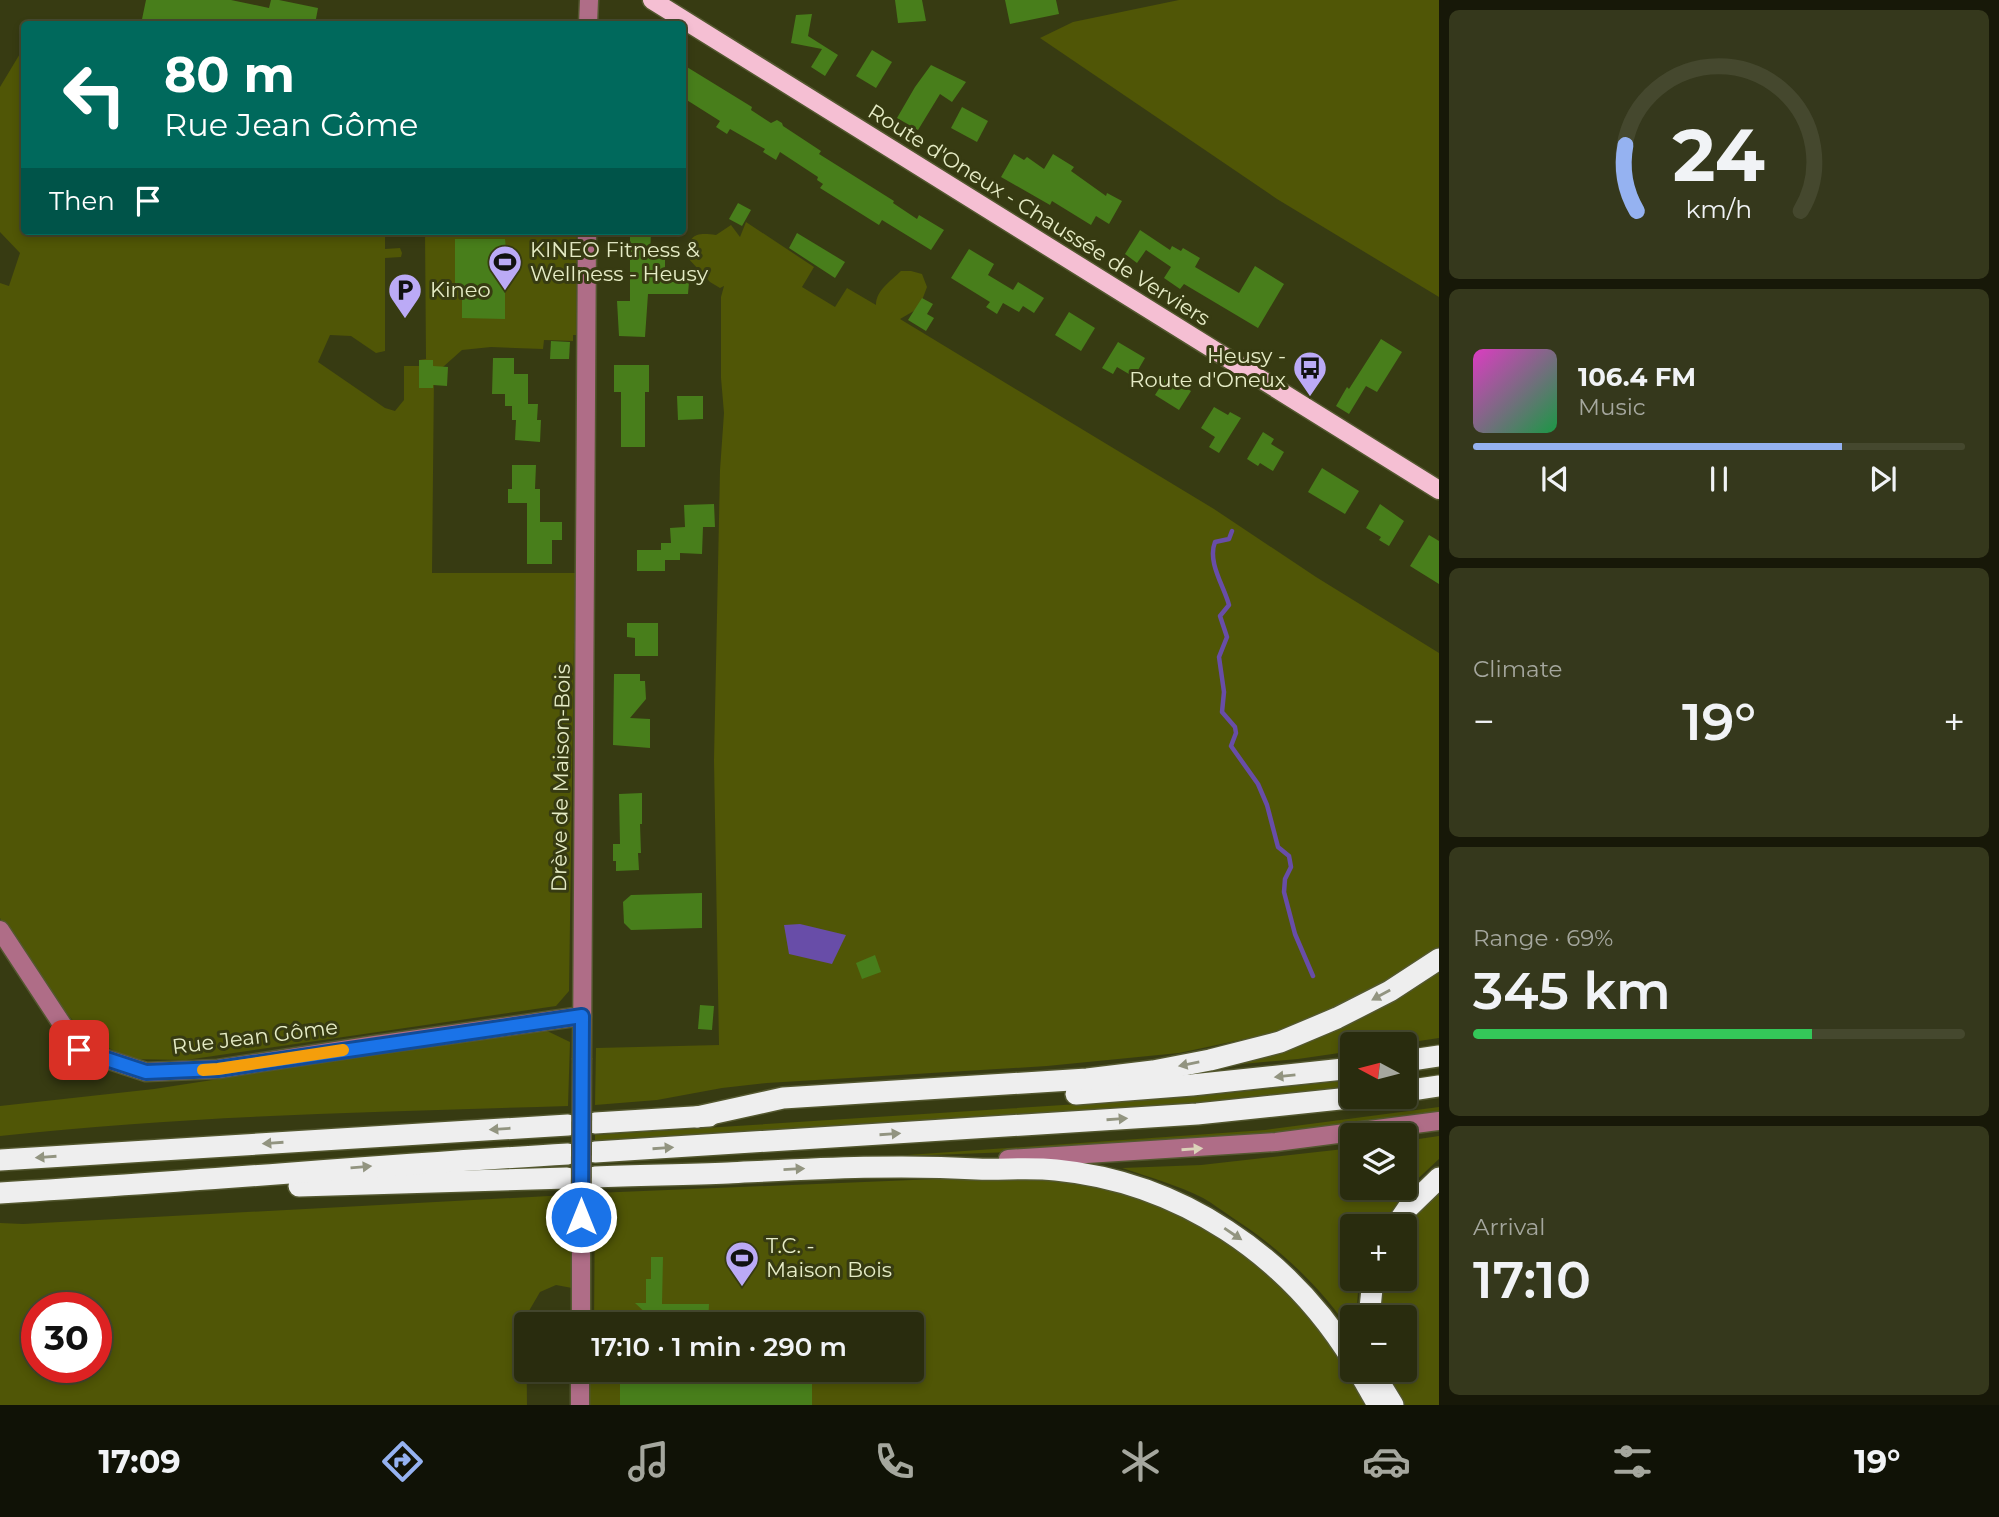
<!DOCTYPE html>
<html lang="en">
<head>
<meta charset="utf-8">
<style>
  :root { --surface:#292c0e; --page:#35381c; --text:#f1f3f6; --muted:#a5a79e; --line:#45482e; --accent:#95b2f1 }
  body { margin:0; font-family:Montserrat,sans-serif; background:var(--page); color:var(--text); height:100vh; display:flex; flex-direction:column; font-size:26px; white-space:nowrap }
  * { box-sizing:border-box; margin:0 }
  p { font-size:23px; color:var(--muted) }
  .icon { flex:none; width:38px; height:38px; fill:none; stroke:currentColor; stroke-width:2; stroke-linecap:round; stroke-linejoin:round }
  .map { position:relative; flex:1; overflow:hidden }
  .details { display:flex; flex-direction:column; gap:10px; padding:10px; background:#171808; width:560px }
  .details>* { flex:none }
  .hud { position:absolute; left:21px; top:21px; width:665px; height:214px; border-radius:7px; box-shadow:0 4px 10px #0003,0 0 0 2px var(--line); background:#00695c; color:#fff; overflow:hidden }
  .needle { width:46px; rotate:277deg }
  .buttons { position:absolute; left:1340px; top:1032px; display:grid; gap:14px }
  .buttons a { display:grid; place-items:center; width:77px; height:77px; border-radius:7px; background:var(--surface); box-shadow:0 4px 10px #0003,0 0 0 2px var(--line); font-size:35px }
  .speed { position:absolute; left:21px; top:1292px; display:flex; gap:14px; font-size:35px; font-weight:700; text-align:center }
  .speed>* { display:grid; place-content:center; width:91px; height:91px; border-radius:50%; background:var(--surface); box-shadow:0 4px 10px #0003,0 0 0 2px var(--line); line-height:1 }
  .speed .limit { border:10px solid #d22; background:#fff; color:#111 }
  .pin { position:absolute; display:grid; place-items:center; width:60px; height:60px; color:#fff; margin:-30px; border-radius:14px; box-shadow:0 4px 10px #0006 }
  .me { position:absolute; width:77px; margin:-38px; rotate:0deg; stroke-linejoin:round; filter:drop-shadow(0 0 5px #0008) }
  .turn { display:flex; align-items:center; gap:24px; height:147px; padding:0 28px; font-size:32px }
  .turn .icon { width:91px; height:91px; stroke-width:2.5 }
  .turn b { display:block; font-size:49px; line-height:60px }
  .then { display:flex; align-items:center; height:66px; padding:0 28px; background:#0003; gap:14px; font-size:26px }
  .big { font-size:52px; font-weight:600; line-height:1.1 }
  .details .widget { flex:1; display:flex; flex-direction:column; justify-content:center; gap:10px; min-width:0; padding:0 24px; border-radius:10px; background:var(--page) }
  .details .dial { align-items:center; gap:0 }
  .dial svg { height:182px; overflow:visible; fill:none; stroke:var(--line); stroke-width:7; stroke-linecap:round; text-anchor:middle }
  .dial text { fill:var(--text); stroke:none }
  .song { display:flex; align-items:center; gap:21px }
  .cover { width:84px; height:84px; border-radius:10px; background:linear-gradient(135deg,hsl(310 70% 55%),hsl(140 70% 35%)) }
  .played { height:7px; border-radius:4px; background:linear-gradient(90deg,var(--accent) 75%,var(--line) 75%) }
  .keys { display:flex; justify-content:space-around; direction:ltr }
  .heat { display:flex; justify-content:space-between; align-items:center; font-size:38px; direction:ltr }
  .charge { height:10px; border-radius:5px; background:linear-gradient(90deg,#34c759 69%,var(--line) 0) }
  .trip { position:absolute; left:514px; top:1312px; width:410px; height:70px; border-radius:7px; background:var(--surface); box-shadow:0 4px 10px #0003,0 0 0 2px var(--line); font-weight:600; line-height:70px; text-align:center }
  .dock { display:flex; height:112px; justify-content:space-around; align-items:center; background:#101206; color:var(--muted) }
  .dock .icon { width:49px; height:49px }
  .dock .active { color:var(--accent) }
  .dock b { font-size:32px; color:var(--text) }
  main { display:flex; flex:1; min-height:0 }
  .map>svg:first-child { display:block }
  .green { fill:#505606; fill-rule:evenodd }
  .water { fill:#684da8 }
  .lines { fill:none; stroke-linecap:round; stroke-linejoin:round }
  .stream { stroke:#684da8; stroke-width:4.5 }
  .building { fill:#487e1b }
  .minor-casing { stroke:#53572f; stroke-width:21 }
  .major-casing { stroke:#53572f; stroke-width:21 }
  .highway-casing { stroke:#53572f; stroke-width:24 }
  .minor { stroke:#af6d87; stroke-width:18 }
  .major { stroke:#f5bfd3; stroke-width:18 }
  .highway { stroke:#eee; stroke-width:21 }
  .minor-bridge-casing { stroke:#53572f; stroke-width:21; stroke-linecap:butt }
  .minor-bridge { stroke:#af6d87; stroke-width:18 }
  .oneway { fill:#929480 }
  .oneway2 { fill:#dbd3b9 }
  .route-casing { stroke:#114b97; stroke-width:18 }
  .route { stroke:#1a73e8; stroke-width:12 }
  .slow { stroke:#f59e0b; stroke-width:12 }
  .labels { text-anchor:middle; stroke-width:6; stroke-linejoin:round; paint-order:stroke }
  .street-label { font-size:21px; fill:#e6ecc6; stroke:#373b12 }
  .poi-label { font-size:21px; fill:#e6ecc6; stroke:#373b12; text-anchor:start }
</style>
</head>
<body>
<main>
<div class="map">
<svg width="1439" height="1405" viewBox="0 0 1439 1405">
  <rect width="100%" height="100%" fill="#373b12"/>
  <!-- green -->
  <g class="green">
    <path d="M1179,0H1439V297L1277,199L1040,38L1073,22Z"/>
    <path d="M24,47V231H385V249L400,248L402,253L401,257L385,258V351L376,353L351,336L330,335L318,362L385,408L395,411L404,400V366H419V360L426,359L425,231H576V335H573V341L544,340L543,349L491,347L462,350L434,375L432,573H575L569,991L556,1006L186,1060L129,1059L85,1035L43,985L0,918V283L9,286L20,253L0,232V87Z"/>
    <path d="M746,222L814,267L802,287L835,307L847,288L876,305C876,290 891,281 901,271H911L922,274L927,287L919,308L900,319L1214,509L1316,577L1439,653V948L1382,984L1310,1020L1273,1033L1179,1053L1047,1066L767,1083L722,1088L657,1100L595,1105L596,1048L719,1045L714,760L720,470L724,413L721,378V297L724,286L720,288L710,282L687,257C688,235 695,232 716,235L731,225L740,237Z"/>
    <path d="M1439,972V1038L1392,1045H1353V1051L1298,1059L1231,1065C1280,1051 1329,1036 1374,1012C1396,1000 1418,986 1439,972Z"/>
    <path d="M543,1029L570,1042L568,1106C379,1112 189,1115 0,1136V1106L154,1089Z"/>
    <path d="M1353,1080V1087L1189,1104L595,1142V1135L1189,1097Z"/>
    <path d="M1439,1107V1114L1307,1132L1068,1150L879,1157L1265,1130Z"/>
    <path d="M1439,1136V1159L1409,1187L1380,1227H1353V1279H1359L1356,1318H1353V1335C1321,1286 1278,1247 1230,1216C1221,1210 1212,1203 1203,1198C1177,1185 1149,1177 1122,1168L1201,1165L1353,1148V1188H1405V1141Z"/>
    <path d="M984,1177L1079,1181L1167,1207L1251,1256L1324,1330L1370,1405H589V1370H912V1325H594L595,1193Z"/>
    <path d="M1439,1187V1405H1403L1384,1370H1405V1318H1376L1380,1279H1405V1227Z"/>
    <path d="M568,1195V1242L572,1243V1288L556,1285L540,1292L526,1316L527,1405H0V1223L23,1224ZM37,1307H96V1367H37Z"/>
  </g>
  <!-- water -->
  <path class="water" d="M800,924L846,935L832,964L789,954L784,925Z"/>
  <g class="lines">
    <!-- stream -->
    <path class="stream" d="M1232,531L1229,539L1215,542C1207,562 1224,586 1229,605L1220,616L1227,637L1219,657L1224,692L1222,712L1235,727L1236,733L1231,746L1258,784L1267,805L1278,847L1289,856L1291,867L1285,879L1284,892L1295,934L1313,976"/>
  </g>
  <!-- building -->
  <g class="building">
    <path d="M146,0H231L269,8L271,0H279L318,8L315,24H141Z"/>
    <path d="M895,0H922L926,21L898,23Z"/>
    <path d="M1005,0H1056L1059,14L1010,24Z"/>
    <path d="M812,14L808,36L838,55L825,76L811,67L822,49L791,43L796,15Z"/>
    <path d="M872,50L892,62L876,88L856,76Z"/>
    <path d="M682,64L752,107L751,110L771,123L777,120L782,123L783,126L821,151L819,154L894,201L893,203L917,219L919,215L944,230L931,250L882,220L879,225L820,188L823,184L817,180L818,177L780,152L776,160L763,152L765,149L730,129L727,134L716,127L720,121L682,97Z"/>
    <path d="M931,65L966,82L952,102L940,94L918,130L897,118L915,87Z"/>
    <path d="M962,107L988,121L977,142L951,128Z"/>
    <path d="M1014,154L1024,160L1027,157L1044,169L1053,154L1074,167L1071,171L1106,196L1107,193L1122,201L1109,224L1096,216L1091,225L1052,201L1050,205L1001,177Z"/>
    <path d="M738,203L751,210L742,226L729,219Z"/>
    <path d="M1140,230L1170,250L1172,246L1181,251L1183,248L1200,258L1195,267L1239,293L1255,266L1284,284L1258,328L1184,284L1180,289L1164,278L1171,267L1146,250L1137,263L1125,254Z"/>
    <path d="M630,231H651L650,258H665V282H689L688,294H648L645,337L619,336L617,301H630Z"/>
    <path d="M797,233L845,262L835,278L789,248Z"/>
    <path d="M455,239H505L506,249H513V272H507L505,288V319L462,318V288H455Z"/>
    <path d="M969,249L994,264L988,275L1013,290L1018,282L1044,298L1034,313L1023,306L1019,312L1003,303L997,314L986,307L990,302L951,278Z"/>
    <path d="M922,298L933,304L927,314L934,318L926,331L908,320Z"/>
    <path d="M1069,312L1095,328L1081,351L1055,335Z"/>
    <path d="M1381,339L1402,352L1377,392L1366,386L1349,414L1336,406L1347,387L1349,389Z"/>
    <path d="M551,341L570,342L569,359H550Z"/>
    <path d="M1118,342L1145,358L1134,377L1117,367L1113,374L1102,368Z"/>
    <path d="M493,358H514V374H528V404H538L537,420H541L540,442L515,440L516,420H512V406H505V394H492Z"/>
    <path d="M419,360H433V366L448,367L447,386L433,385V388H419Z"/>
    <path d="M614,365H649V392H645V447H621V392H614Z"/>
    <path d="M1167,376L1191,391L1179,410L1155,395Z"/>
    <path d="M677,396H703V419L678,420Z"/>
    <path d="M1214,407L1228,415L1230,412L1241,418L1219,453L1209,447L1215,437L1201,428Z"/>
    <path d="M1263,432L1274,439L1271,444L1284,452L1273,471L1260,463L1258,466L1247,459Z"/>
    <path d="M512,465H536L535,489H540V522H562V540H552V564H527V503H508V489H512Z"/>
    <path d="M1322,468L1359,491L1345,514L1308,492Z"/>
    <path d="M714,504L715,527H703L702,554L680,553V560H665V571H637V550H661V543H671L670,528L685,527L684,505Z"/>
    <path d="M1380,504L1404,521L1389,546L1379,540L1381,537L1366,528Z"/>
    <path d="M1429,535L1439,541V584L1410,566Z"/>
    <path d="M627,623H658V656H635V638L627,637Z"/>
    <path d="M614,674H640V681H645L646,699L630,718L650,719V748L613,745Z"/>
    <path d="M642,793V824H640L641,853H638L639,870L616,871V861H613V844H620L619,794Z"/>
    <path d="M702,893V928L631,930L624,923L623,902L631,895Z"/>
    <path d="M875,955L881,972L862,979L856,963Z"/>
    <path d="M700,1005L714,1006L712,1030L698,1029Z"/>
    <path d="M651,1257H663L662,1304H709L708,1325H649V1316L635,1303H646V1279H651Z"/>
    <rect x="620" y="1370" width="192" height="35"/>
  </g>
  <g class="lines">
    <!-- minor casing -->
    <g class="minor-casing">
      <g id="minor">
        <path d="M588,24L589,0"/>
        <path d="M0,930L79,1050L146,1072L218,1069L375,1045L582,1016"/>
        <path d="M582,1058L587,231"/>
        <path d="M1008,1159L1276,1142L1439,1121"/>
        <path d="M581,1325V1243"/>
        <path d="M580,1405V1370"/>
      </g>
    </g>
    <!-- major casing -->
    <g class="major-casing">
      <path id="major" d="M652,0L1439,490"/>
    </g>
    <!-- highway casing -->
    <g class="highway-casing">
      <g id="highway">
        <path d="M1405,1061L1439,1056"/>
        <path d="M1405,1091L1439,1086"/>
        <path d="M1076,1094L1192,1085L1353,1068"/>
        <path d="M697,1117L783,1098L1087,1079L1153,1071L1210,1060L1280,1042L1337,1018L1390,991L1439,959"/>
        <path d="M595,1123L709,1116"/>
        <path d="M595,1152L1197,1114L1359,1097"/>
        <path d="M0,1160L568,1125"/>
        <path d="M595,1177C639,1175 684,1175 728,1173C811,1169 893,1164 977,1169C1003,1170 1030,1167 1056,1170C1180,1182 1288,1255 1353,1361"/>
        <path d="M299,1186L567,1178"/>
        <path d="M0,1193C190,1182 379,1165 568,1154"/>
        <path d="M1395,1227L1408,1208L1439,1178"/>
        <path d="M1369,1318L1373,1279"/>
        <path d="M1358,1370L1378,1405"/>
        <path d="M1376,1370L1382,1387L1393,1405"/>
      </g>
    </g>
    <!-- minor -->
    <use href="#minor" class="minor"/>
    <!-- major -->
    <use href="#major" class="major"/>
    <!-- highway -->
    <use href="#highway" class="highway"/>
    <!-- minor-bridge casing -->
    <g class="minor-bridge-casing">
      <path id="minor-bridge" d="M581,1243L582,1058"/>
    </g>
    <!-- minor-bridge -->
    <use href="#minor-bridge" class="minor-bridge"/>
  </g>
  <!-- one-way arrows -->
  <defs><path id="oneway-solid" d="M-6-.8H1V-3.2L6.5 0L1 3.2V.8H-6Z" transform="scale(1.75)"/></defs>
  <g class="oneway">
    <use href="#oneway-solid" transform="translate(1381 995) rotate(151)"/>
    <use href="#oneway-solid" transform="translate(1189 1064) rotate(169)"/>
    <use href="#oneway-solid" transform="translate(1285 1076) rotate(174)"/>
    <use href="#oneway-solid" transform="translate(1117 1119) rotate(-4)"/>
    <use href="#oneway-solid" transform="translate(500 1129) rotate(176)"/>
    <use href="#oneway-solid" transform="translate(890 1134) rotate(-4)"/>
    <use href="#oneway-solid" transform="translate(273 1143) rotate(176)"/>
    <use href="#oneway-solid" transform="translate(663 1148) rotate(-4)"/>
    <use href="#oneway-solid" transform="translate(46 1157) rotate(176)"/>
    <use href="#oneway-solid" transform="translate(361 1167) rotate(-5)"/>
    <use href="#oneway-solid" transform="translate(794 1169) rotate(-3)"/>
    <use href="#oneway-solid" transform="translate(1233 1234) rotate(34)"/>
  </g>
  <use class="oneway2" href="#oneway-solid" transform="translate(1192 1149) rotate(-4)"/>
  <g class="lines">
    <!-- route casing -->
    <g class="route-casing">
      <path id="route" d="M79,1050L146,1072L218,1069L582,1016L581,1217"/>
    </g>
    <!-- route -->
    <use href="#route" class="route"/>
    <!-- slow -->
    <path class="slow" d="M203,1070L218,1069L343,1050"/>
  </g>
  <!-- icons -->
  <defs>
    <g id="stadium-pin" transform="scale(1.75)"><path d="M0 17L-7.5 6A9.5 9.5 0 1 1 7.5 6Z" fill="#bbaaf6" stroke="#373b12"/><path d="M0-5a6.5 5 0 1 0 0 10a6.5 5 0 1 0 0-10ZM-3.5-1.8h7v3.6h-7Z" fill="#111"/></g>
    <g id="parking-pin" transform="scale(1.75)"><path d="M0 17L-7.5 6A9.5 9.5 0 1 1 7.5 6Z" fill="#bbaaf6" stroke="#373b12"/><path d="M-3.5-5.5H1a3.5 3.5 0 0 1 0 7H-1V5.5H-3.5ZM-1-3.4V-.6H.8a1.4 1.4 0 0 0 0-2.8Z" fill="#111"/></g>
    <g id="bus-pin" transform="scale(1.75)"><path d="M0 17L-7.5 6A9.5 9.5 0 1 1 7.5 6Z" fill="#bbaaf6" stroke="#373b12"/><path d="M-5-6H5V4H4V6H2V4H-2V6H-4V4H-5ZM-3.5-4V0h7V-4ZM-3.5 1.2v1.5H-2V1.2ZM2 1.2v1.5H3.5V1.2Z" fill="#111"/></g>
  </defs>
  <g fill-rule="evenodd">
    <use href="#stadium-pin" x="505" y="262"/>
    <use href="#parking-pin" x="405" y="290"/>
    <use href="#bus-pin" x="1310" y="368"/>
    <use href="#stadium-pin" x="742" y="1258"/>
  </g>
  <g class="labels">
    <!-- street labels -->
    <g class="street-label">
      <text transform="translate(1039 215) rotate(32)" y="7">Route d'Oneux - Chaussée de Verviers</text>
      <text transform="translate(561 778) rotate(-89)" y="7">Drève de Maison-Bois</text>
      <text transform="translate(255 1037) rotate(-7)" y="7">Rue Jean Gôme</text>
    </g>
    <!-- poi labels -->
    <g class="poi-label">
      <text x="530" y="257">KINEO Fitness &amp;<tspan x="530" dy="24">Wellness - Heusy</tspan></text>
      <text x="430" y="297">Kineo</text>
      <text x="1286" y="363" text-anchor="end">Heusy -<tspan x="1286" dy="24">Route d'Oneux</tspan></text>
      <text x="766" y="1253">T.C. -<tspan x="766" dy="24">Maison Bois</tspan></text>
    </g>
  </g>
</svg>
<div class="buttons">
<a><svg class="needle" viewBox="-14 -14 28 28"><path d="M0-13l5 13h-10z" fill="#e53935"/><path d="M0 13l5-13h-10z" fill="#a5a79e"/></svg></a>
<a><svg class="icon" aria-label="layers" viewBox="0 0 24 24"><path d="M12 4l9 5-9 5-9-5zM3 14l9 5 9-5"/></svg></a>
<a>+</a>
<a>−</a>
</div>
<div class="speed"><div class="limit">30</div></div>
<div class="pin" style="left:79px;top:1050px;background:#d93025"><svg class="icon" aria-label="arrive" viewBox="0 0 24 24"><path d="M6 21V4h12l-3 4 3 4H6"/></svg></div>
<svg class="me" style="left:581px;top:1217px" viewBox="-20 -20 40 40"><circle r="17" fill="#1a73e8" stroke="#fff" stroke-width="3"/><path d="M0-11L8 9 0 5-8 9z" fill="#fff"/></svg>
<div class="trip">17:10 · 1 min · 290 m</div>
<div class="hud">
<div class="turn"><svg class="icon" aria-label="left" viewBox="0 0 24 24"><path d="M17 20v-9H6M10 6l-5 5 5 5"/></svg><div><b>80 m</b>Rue Jean Gôme</div></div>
<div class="then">Then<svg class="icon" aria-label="arrive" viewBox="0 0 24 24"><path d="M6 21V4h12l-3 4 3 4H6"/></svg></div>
</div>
</div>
<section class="details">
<div class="widget dial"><svg viewBox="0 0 100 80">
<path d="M14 69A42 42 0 1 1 86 69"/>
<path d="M14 69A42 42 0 0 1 9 40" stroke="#95b2f1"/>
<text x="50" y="56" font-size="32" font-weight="700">24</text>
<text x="50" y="72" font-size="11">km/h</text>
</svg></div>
<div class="widget">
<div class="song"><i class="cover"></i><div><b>106.4 FM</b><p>Music</p></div></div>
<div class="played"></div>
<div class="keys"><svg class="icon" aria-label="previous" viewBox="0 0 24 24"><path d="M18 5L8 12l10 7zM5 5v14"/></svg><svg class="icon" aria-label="pause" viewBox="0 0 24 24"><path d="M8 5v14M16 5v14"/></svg><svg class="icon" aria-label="next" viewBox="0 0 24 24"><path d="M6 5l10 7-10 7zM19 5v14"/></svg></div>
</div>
<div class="widget"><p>Climate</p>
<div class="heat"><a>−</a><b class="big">19°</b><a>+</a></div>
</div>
<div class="widget"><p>Range · 69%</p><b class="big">345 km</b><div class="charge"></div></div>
<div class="widget"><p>Arrival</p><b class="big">17:10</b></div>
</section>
</main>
<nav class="dock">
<b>17:09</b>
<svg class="icon active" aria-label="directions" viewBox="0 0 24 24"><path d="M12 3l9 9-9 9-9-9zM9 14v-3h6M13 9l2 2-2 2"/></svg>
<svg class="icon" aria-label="music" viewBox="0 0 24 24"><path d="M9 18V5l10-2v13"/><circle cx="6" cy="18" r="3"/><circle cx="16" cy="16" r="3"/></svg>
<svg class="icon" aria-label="phone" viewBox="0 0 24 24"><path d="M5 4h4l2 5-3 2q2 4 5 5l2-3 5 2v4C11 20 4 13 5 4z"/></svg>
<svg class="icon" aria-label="climate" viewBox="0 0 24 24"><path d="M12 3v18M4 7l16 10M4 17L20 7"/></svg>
<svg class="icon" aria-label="car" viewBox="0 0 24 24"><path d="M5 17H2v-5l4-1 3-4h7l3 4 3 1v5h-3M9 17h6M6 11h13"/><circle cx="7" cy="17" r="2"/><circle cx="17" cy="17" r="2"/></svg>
<svg class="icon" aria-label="filters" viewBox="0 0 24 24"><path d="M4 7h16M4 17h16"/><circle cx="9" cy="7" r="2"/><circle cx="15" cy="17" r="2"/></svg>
<b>19°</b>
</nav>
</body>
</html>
